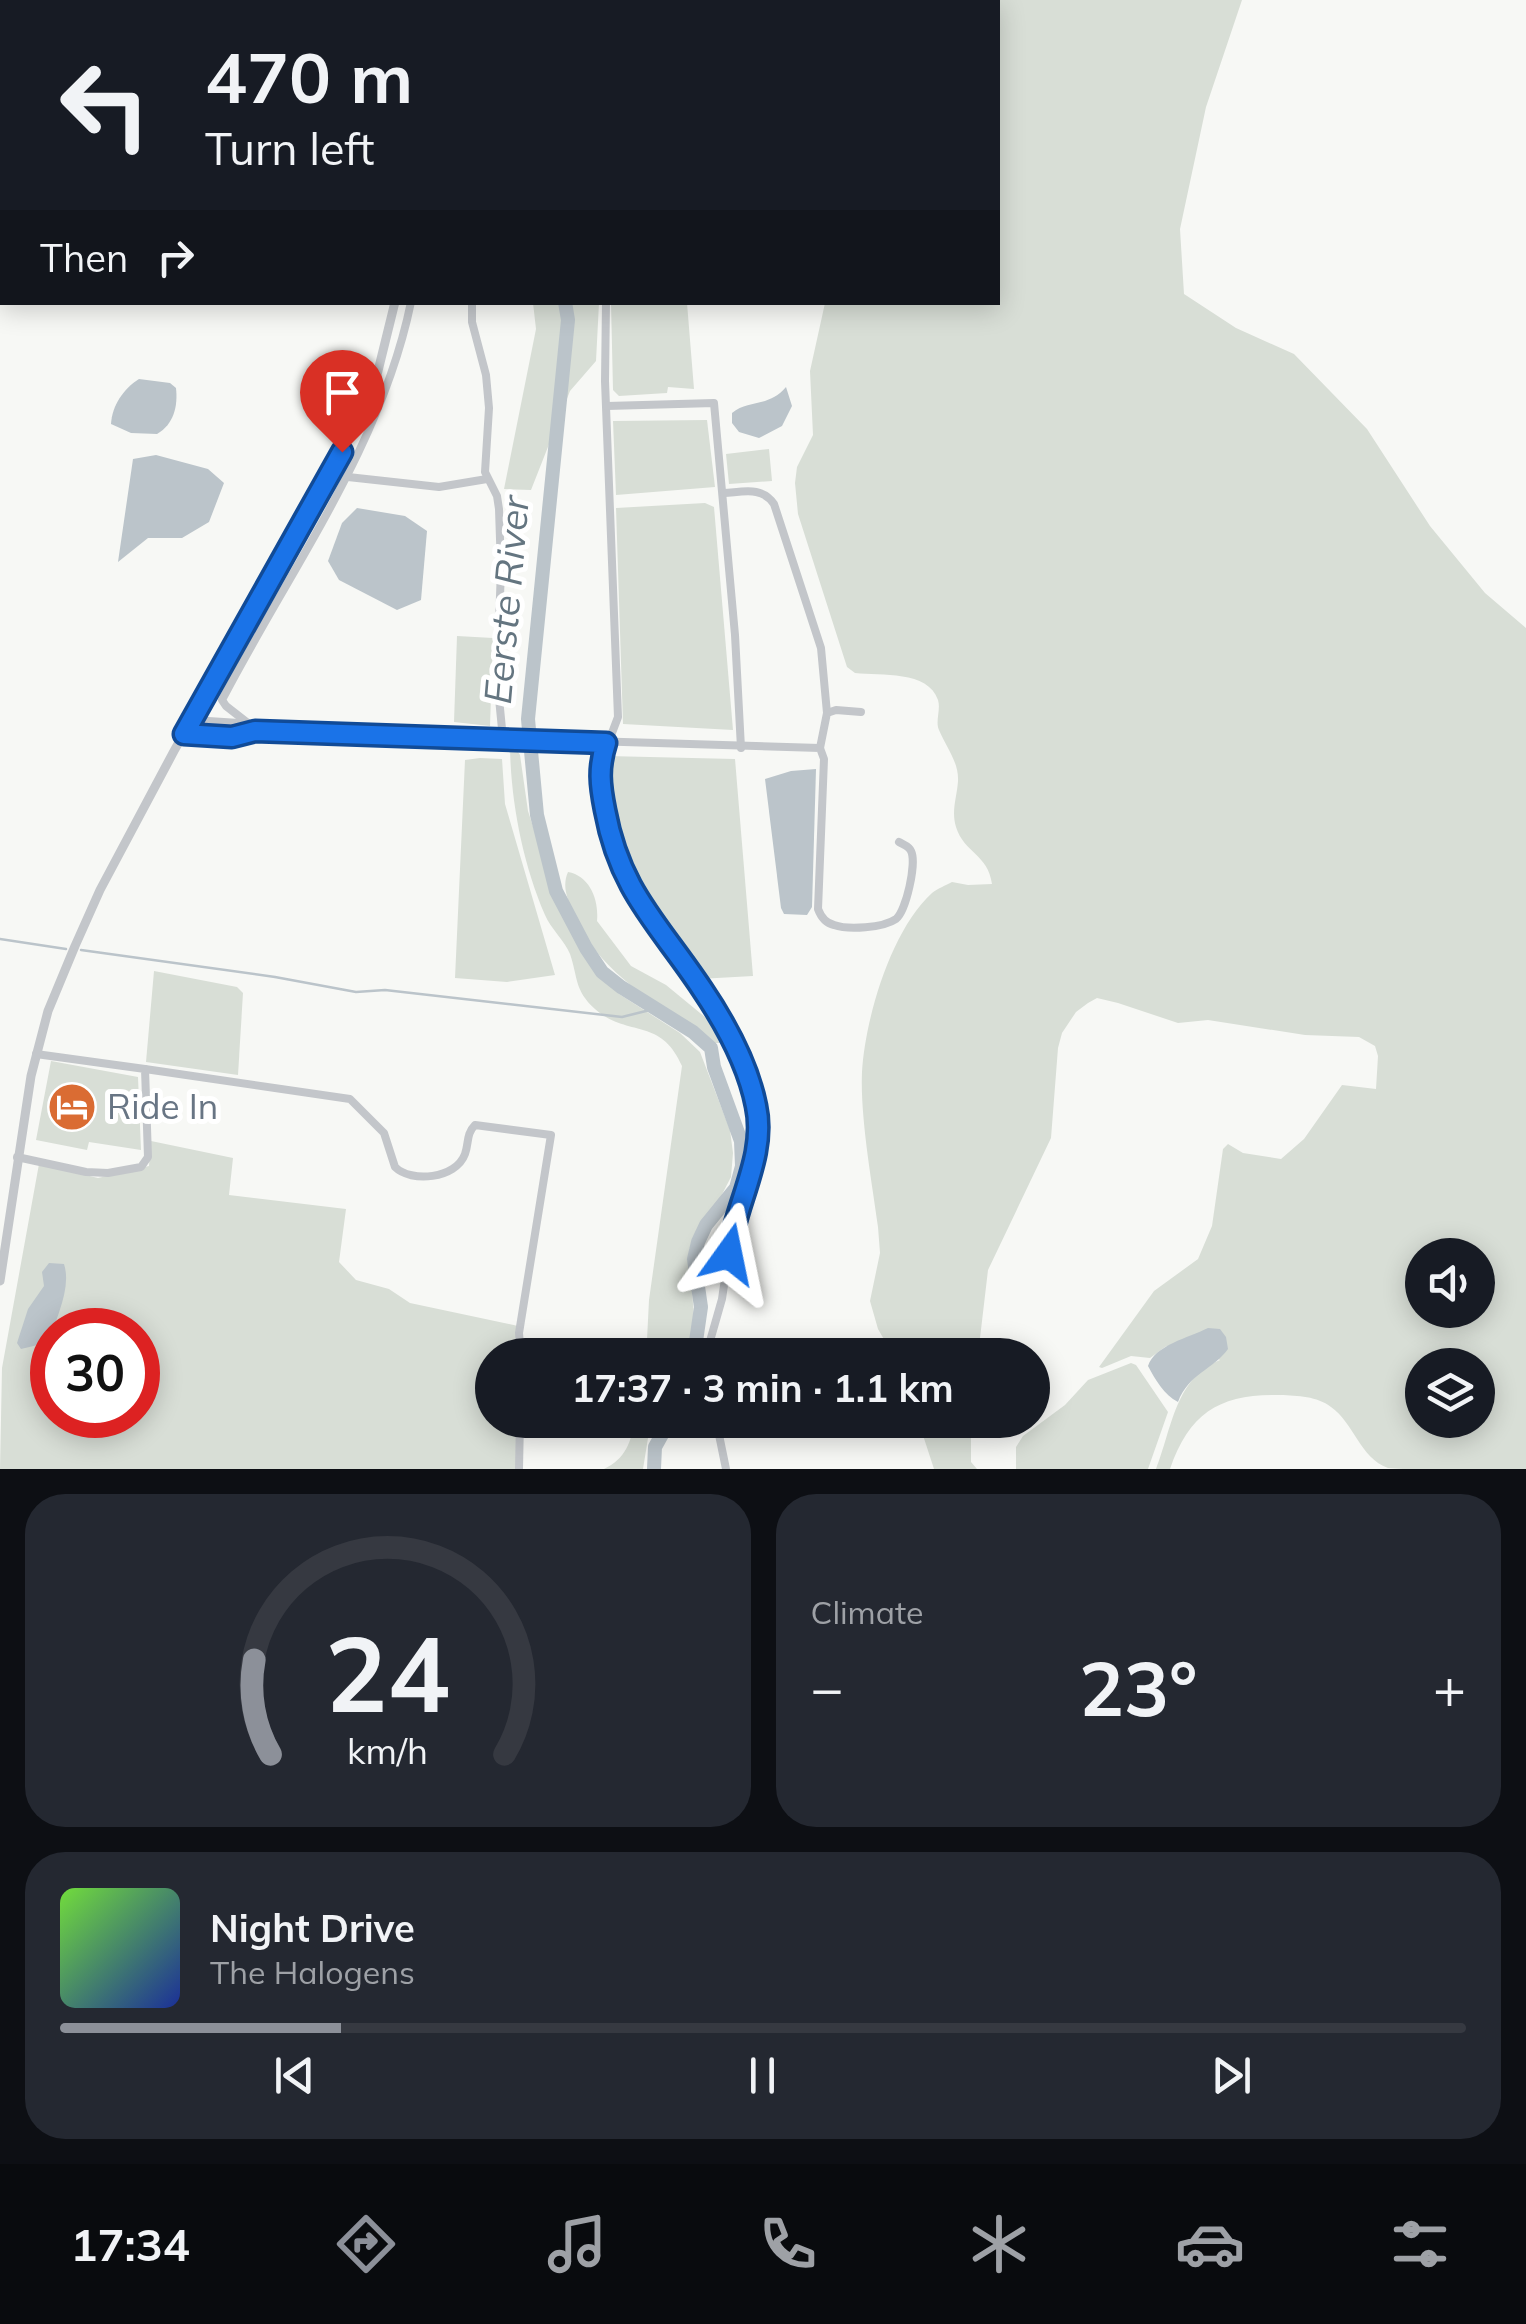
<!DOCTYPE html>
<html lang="en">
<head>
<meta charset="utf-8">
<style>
  :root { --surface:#171b24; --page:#242831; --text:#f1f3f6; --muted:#9ea1a6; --line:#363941; --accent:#8c9099 }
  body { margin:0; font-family:Mulish,sans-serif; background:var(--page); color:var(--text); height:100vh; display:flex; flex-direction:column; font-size:38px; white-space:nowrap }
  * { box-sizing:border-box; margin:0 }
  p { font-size:32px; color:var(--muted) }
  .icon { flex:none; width:55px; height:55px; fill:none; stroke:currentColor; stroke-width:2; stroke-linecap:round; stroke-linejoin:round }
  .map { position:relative; height:1469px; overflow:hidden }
  .sheet { display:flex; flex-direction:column; gap:25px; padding:25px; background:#0d0f14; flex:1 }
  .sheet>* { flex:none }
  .hud { position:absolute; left:0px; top:0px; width:1000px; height:305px; box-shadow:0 5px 25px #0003; background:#171b24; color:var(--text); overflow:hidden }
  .tools { position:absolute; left:1405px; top:1238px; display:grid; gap:20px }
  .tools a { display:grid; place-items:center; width:90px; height:90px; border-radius:50%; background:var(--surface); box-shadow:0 5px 25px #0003; font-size:50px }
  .speed { position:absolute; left:30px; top:1308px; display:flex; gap:20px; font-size:50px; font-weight:700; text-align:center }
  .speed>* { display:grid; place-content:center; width:130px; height:130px; border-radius:50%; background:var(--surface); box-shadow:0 5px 25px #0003; line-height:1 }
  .speed .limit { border:15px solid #d22; background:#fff; color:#111 }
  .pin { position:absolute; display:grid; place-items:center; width:85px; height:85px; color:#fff; margin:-102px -42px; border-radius:50% 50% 50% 0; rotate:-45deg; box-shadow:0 0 10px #0007 }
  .pin .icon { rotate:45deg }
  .me { position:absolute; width:110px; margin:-55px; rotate:12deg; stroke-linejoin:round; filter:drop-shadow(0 0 8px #0008) }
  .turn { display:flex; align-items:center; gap:35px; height:210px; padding:0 40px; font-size:45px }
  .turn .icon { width:130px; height:130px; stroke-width:2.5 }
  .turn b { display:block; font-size:70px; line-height:85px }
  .then { display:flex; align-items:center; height:95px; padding:0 40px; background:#0003; gap:20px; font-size:38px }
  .big { font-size:75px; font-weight:700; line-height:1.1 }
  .sheet .widget { flex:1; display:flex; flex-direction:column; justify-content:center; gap:15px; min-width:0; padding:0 35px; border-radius:40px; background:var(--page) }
  .sheet .dial { align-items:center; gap:0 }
  .dial svg { height:260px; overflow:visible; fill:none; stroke:var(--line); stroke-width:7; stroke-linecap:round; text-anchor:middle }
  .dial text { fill:var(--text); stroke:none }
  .song { display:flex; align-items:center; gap:30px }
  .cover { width:120px; height:120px; border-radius:15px; background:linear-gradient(135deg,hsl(100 70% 55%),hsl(230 70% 35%)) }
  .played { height:10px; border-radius:5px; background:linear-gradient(90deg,var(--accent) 20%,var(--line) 20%) }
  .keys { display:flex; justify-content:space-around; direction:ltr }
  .heat { display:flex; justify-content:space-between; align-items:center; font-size:55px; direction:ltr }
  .sheet .tiles { flex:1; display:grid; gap:25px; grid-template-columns:1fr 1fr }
  .widget:last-child { grid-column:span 2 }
  .trip { position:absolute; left:475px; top:1338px; width:575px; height:100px; border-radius:50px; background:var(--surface); box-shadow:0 5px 25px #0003; font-weight:700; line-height:100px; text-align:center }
  .dock { display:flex; height:160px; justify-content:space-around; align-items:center; background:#090b0e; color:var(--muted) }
  .dock .icon { width:70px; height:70px }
  .dock .on { color:var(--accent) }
  .dock b { font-size:45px; color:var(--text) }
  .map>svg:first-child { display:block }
  .green { fill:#d8ded6; fill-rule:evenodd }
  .water { fill:#bbc4ca }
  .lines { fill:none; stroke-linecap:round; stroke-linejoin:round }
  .stream { stroke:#bbc4ca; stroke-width:2.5 }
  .river { stroke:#bbc4ca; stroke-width:14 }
  .minor { stroke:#c3c6ca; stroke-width:8 }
  .tertiary { stroke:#c3c6ca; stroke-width:9 }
  .route-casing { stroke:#114b97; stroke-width:25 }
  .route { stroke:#1a73e8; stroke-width:18 }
  .labels { text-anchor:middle; stroke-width:10; stroke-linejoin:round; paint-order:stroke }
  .poi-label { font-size:35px; fill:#687584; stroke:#fff; text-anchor:start }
  .water-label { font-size:38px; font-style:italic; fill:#647580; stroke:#fff }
</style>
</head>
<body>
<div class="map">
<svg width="1526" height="1469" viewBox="0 0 1526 1469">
  <rect width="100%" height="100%" fill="#f7f8f5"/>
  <!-- green -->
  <g class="green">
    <path d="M739,0H1242L1206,107L1180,229L1184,294L1236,328L1294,354L1367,429L1430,526L1485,593L1526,628V1469C1490,1469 1454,1469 1418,1469C1410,1469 1396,1469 1388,1468C1360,1458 1354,1423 1331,1407C1317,1396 1298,1396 1280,1395C1221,1394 1190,1411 1170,1469H1156C1172,1429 1175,1378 1220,1360L1186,1339L1165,1347L1150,1358L1131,1356L1102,1368L1099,1367L1154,1291L1198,1259L1212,1226L1223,1149L1228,1144L1243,1153L1281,1159L1304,1139L1342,1085L1376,1089L1378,1056L1375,1046L1359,1037L1305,1035L1208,1020L1178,1023L1118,1003L1097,998L1088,1003L1076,1012L1062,1033L1058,1048L1051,1138L988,1270L978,1355H893L878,1329L870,1301L880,1253L878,1227C872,1182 860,1117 862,1072C865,1019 891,930 932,893C937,889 946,885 952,882L968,885L992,884C988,854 964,853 956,827C951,811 957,797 958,781C959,762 946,747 939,730C935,721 941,710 938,700C928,670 881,676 855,673L847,667L798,514L795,483L797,467L813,435L810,371L825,303L998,302V2ZM1422,1255H1478V1310H1422ZM1422,1365H1478V1420H1422Z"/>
    <path d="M533,303H599L596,361L570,391L531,490L504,489L536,329Z"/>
    <path d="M611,303H687L694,389L668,387L667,393L619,396L613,390Z"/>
    <path d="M707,420L715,487L616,495L613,421Z"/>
    <path d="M769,449L772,481L729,484L726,454Z"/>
    <path d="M705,503L714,507L733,730L623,724L616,508Z"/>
    <path d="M457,636L493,638L490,726L454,722Z"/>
    <path d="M513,744L520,755L528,811L561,913L600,973L619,994L680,1033L700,1052L730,1130L733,1153L731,1177L717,1204L699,1227L689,1250L694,1317L688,1355H642L647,1340L649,1300L682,1066C661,1017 628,1038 595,1009C574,990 578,977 570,954C565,941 551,929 545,915C523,864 511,803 510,748Z"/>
    <path d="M607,756L735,759L753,976L699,979C642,904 611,858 603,761Z"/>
    <path d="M480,758L502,759L505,804L555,975L507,982L455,978L465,760Z"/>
    <path d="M568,872C590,876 599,900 597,921L631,966L666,985L711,1022L721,1043H715C661,1006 597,974 572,910C567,897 562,886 568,872Z"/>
    <path d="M154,971L237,987L243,993L238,1075L146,1062Z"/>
    <path d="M51,1061L138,1077L141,1150L89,1142L87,1150L36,1140Z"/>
    <path d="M151,1141L233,1158L229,1195L346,1209L339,1262L356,1280L389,1289L410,1303L518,1326L519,1355H492V1420H518L517,1469H0L2,1368L39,1164L98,1178L149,1166ZM52,1330H138V1415H52Z"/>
    <path d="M1131,1363L1136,1365L1168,1412L1148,1469H1016V1447L1023,1436L1065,1405L1088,1380Z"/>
    <path d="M634,1420H656L649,1432L643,1469H604C625,1459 632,1442 634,1420Z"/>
    <path d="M918,1420H971V1462L977,1469H934Z"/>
  </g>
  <!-- water -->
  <g class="water">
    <path d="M139,379L170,383L176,388C178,406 174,424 157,434L131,433L111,424C112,406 123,389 139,379Z"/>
    <path d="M786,387L792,406L782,426L759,438L739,432L732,423V413C749,399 768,408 786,387Z"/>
    <path d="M156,455L208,469L224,483L209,522L182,538H148L118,562L133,459Z"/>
    <path d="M357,508L405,516L427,531L421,600L397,610L339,580L328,561L342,523Z"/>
    <path d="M816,769L812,907L807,915L784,914L781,908L765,779L791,771Z"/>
    <path d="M49,1263L64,1264C72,1289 55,1318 50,1342L21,1349L17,1343L28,1309L44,1286L42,1272Z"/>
    <path d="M1208,1328L1220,1329L1226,1337L1228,1349C1213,1370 1189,1373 1178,1402C1164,1395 1155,1379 1148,1366C1155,1345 1188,1338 1208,1328Z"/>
  </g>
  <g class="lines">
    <!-- stream -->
    <g class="stream">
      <path d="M233,0L236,2"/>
      <path d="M0,939L66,949"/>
      <path d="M81,950L275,977L356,992L385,990L622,1017L654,1009"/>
    </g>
    <!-- river -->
    <g class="river">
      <path d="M525,0V2"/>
      <path d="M565,302L568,320L528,719L537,815L556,891L586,948L602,972L621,987L693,1032L711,1048L714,1067L741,1141L742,1166L736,1188L706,1225L698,1242L694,1259L701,1307L694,1355"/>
      <path d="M654,1469L655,1447L670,1420"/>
    </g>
    <!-- minor -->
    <g class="minor">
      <path d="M550,0L551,2"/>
      <path d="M683,0L684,2"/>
      <path d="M472,302V322L486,375L489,408L485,472L497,496L499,509L501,569L497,678L503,739"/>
      <path d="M606,302L605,381L618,717L598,770L607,822L621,869L654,926L702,988L738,1053L756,1106L758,1123L752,1169L733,1224L722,1299L706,1355"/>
      <path d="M607,406L714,403L735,635L741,748"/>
      <path d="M348,477L439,487L487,479"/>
      <path d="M724,493C743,492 762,486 774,504L821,648L827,713"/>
      <path d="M193,720L239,723L251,729"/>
      <path d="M258,731L226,706L222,700C290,569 381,448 411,302"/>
      <path d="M184,734L232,737L255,731L820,748L824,759L818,909C821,917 825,923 834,925C848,930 883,928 896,919C906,911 917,863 911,851C909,846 904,845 899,842"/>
      <path d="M820,748L827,713L836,710L861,712"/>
      <path d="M145,1069L350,1099L384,1133L395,1167C411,1183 456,1179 465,1154C469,1143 466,1134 475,1125L551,1135L519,1333L521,1355"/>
      <path d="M17,1157L86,1172L108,1173L141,1167L148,1157L145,1069L36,1054"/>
      <path d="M716,1420L726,1469"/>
      <path d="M519,1469L520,1420"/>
    </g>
    <!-- tertiary -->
    <g class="tertiary">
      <path d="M403,0V2"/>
      <path d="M0,1281L31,1076L48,1011L75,946L100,890L174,751L357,424L377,375L395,302"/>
    </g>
  </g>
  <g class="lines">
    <!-- route casing -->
    <g class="route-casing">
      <path id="route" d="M342,452L184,734L232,737L255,731L606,743C598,768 600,785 605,810C620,892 659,924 702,989C725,1023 748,1065 756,1106C767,1157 734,1205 729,1254"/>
    </g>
    <!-- route -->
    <use href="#route" class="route"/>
  </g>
  <!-- icons -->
  <defs>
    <g id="hotel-disc" transform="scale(2.5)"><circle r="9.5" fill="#da6c33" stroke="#fff"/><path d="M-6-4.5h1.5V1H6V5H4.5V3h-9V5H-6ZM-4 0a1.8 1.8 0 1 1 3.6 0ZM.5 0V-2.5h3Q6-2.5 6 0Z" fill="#fff"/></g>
  </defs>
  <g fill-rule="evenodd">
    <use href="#hotel-disc" x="72" y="1107"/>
  </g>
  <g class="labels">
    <!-- poi labels -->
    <g class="poi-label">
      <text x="107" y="1119">Ride In</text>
    </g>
    <!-- water labels -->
    <g class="water-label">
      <text transform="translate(507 600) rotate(-85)" y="13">Eerste River</text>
    </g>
  </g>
</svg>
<div class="tools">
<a><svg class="icon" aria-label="sound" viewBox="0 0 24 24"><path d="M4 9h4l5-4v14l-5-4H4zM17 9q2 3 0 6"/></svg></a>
<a><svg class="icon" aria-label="layers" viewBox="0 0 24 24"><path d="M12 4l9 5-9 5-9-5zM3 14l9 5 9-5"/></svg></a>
</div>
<div class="speed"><div class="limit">30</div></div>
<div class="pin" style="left:342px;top:452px;background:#d93025"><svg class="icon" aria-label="arrive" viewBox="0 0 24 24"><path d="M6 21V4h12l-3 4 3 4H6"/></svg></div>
<svg class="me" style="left:729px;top:1254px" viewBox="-20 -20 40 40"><path d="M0-17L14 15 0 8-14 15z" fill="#1a73e8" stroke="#fff" stroke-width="4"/></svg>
<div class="trip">17:37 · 3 min · 1.1 km</div>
<div class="hud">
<div class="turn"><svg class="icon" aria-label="left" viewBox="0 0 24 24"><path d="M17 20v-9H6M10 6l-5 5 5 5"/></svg><div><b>470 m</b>Turn left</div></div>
<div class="then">Then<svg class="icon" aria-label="right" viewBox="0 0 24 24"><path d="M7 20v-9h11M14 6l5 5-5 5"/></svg></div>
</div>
</div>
<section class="sheet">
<div class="tiles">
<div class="widget dial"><svg viewBox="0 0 100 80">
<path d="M14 69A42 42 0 1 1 86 69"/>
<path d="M14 69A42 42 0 0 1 9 40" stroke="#8c9099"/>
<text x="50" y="56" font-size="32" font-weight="700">24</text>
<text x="50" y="72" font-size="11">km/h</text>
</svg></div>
<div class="widget"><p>Climate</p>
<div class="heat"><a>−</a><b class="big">23°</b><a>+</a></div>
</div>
<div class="widget">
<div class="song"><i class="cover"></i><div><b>Night Drive</b><p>The Halogens</p></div></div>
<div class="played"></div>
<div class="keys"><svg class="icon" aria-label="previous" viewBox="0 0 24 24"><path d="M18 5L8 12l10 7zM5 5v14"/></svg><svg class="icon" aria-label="pause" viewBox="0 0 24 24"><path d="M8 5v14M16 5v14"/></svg><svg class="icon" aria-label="next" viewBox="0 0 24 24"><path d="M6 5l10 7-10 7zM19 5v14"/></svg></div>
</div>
</div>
</section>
<nav class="dock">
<b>17:34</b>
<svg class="icon on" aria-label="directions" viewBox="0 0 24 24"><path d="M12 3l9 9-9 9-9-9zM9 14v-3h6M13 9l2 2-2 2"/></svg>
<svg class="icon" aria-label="music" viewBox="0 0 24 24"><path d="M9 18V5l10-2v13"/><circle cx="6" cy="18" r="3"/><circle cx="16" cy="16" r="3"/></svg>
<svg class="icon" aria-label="phone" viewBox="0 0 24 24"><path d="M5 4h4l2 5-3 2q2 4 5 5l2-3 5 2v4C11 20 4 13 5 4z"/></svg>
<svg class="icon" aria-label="climate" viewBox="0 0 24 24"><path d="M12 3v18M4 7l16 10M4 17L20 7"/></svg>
<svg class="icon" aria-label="car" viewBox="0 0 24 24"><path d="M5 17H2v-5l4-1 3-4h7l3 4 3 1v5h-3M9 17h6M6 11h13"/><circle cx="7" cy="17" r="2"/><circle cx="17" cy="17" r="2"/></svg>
<svg class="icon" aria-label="filters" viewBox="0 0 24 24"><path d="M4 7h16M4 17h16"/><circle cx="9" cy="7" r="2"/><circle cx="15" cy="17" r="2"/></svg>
</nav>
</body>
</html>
